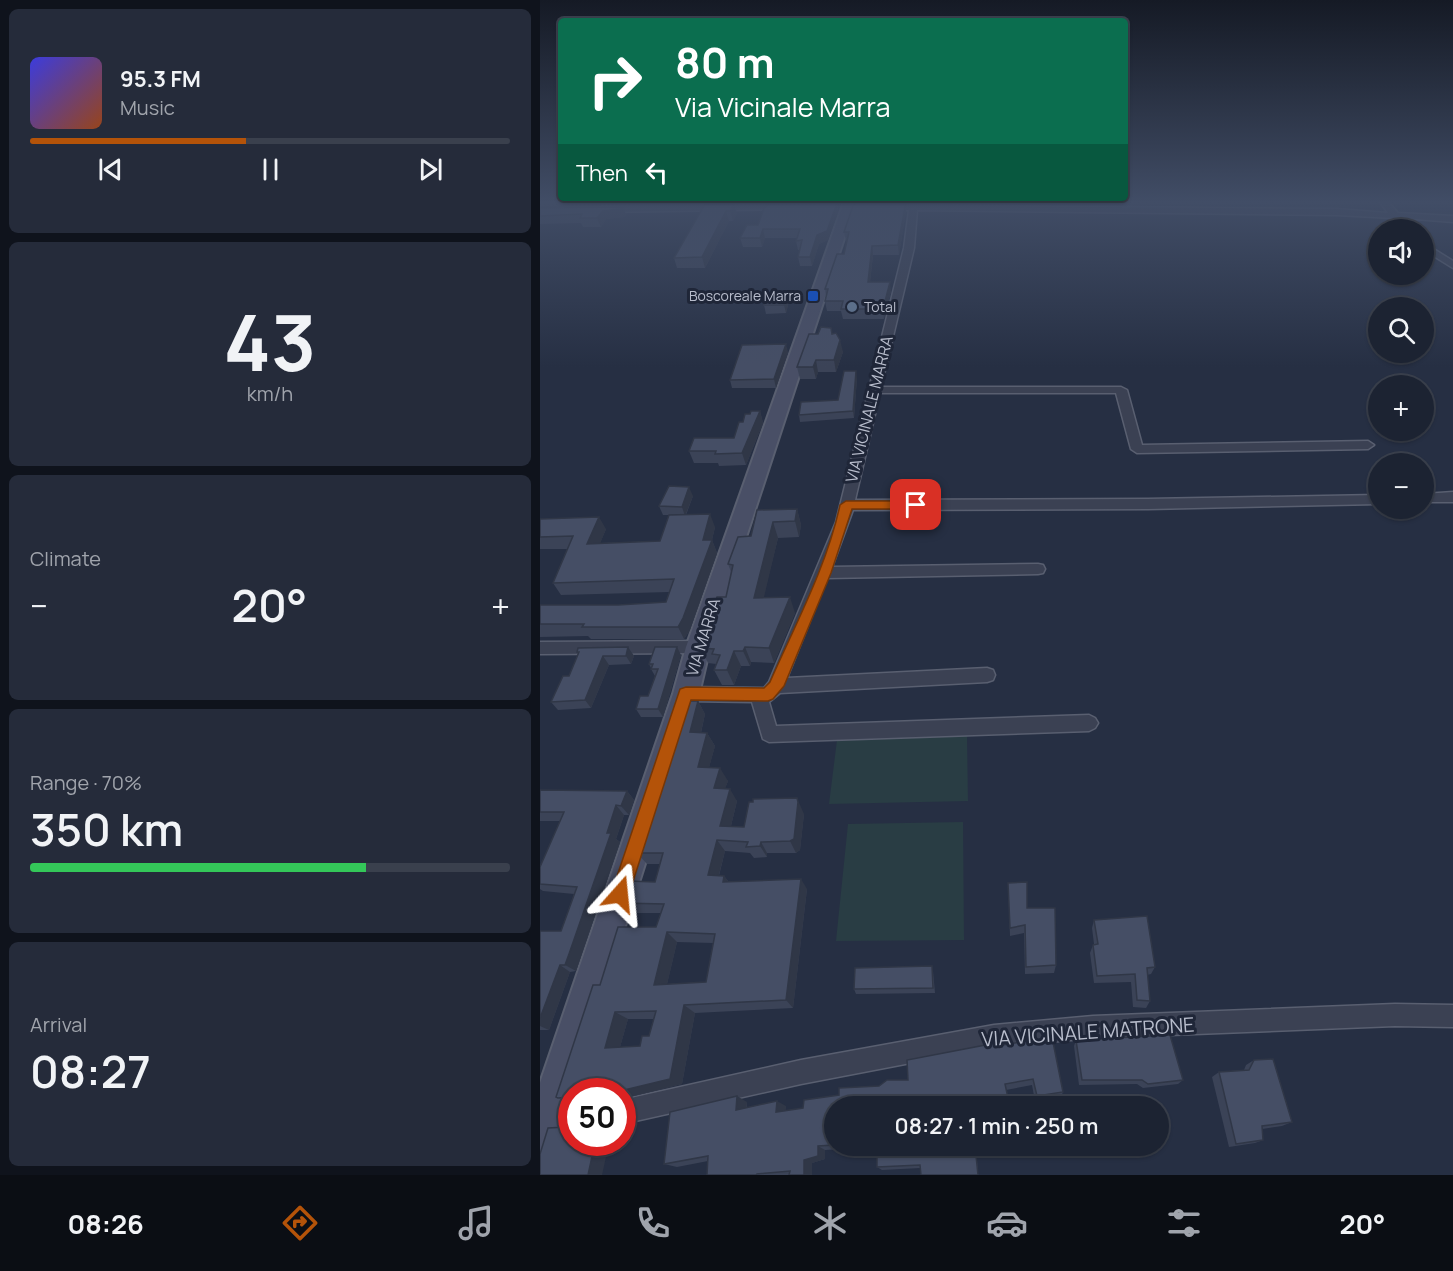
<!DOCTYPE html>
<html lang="en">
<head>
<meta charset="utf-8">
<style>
  :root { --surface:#1c2332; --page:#252b3a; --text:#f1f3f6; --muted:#a0a4ac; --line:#3a404d; --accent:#b45309 }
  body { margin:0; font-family:Manrope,sans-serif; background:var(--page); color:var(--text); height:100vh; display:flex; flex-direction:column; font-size:22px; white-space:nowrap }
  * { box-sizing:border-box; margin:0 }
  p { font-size:20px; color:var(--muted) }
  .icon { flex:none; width:33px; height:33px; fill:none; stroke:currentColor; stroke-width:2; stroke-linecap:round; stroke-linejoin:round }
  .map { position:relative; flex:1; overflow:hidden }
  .panel { display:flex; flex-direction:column; gap:9px; padding:9px; background:#0f131c; width:540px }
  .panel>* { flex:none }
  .top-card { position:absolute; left:18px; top:18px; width:570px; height:183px; border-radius:6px; box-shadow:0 2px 4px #0004,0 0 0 2px var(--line); background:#0b6e4f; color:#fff; overflow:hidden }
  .buttons { position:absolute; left:828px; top:219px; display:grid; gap:12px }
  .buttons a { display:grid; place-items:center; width:66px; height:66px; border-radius:50%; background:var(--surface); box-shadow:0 2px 4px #0004,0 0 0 2px var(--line); font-size:30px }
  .speed { position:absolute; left:18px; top:1078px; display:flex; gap:12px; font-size:30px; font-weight:700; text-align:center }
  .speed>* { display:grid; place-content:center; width:78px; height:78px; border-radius:50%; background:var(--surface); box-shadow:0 2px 4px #0004,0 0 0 2px var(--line); line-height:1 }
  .speed .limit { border:9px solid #d22; background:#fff; color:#111 }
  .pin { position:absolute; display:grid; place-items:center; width:51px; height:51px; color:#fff; margin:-26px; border-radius:12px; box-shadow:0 3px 9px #0006 }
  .me { position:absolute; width:66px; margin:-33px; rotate:18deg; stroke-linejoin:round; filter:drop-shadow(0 0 4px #0008) }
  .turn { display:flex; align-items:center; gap:21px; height:126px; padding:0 18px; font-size:27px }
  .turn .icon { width:78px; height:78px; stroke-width:2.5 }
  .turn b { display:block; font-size:42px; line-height:51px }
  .then { display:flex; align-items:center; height:57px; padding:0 18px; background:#0003; gap:12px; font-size:22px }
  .big { font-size:45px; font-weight:600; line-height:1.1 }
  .panel .widget { flex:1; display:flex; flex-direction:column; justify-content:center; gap:9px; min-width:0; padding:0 21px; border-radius:9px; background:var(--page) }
  .panel .dial { align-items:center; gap:0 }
  .dial b { font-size:78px; line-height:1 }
  .song { display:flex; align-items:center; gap:18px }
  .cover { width:72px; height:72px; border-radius:9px; background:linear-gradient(135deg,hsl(240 70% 55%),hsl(20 70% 35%)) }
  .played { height:6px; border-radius:3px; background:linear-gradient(90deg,var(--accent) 45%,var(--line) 45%) }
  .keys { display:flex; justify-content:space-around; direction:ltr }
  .heat { display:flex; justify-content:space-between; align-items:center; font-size:33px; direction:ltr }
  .charge { height:9px; border-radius:4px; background:linear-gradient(90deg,#34c759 70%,var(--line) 0) }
  .trip { position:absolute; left:284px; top:1096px; width:345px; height:60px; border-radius:30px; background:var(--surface); box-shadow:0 2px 4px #0004,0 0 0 2px var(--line); font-weight:600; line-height:60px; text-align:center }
  .dock { display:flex; height:96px; justify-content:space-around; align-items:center; background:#0b0e14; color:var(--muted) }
  .dock .icon { width:42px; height:42px }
  .dock .on { color:var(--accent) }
  .dock b { font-size:27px; color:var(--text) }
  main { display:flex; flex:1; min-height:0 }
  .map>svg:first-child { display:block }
  .green { fill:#293d44 }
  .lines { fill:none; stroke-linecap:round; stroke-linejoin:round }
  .street-casing { stroke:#595f70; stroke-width:3 }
  .secondary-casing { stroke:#595f70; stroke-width:4 }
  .street { fill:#3b4153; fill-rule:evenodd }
  .secondary { fill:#494f66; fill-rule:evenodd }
  .wall { fill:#3b4357; fill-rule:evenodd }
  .shaded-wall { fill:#303747 }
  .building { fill:#454e65; stroke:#303747; stroke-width:1.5; fill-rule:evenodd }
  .route { fill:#b45309; stroke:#753606; stroke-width:1.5 }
  .transit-dot { fill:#1a4fb4; stroke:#1f2638; stroke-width:2 }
  .service-dot { fill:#5c6f8a; stroke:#1f2638; stroke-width:2 }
  .labels { text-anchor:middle; stroke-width:6; stroke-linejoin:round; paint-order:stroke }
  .far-poi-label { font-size:14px; fill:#b8bdcc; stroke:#1f2638; text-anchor:end }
  .street-label { font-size:16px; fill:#b8bdcc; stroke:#1f2638 }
  .near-street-label { font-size:20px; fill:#b8bdcc; stroke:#1f2638 }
</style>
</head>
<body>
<main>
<section class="panel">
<div class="widget">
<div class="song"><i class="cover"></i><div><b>95.3 FM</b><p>Music</p></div></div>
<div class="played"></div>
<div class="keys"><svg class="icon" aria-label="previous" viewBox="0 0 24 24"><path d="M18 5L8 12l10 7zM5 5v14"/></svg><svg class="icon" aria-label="pause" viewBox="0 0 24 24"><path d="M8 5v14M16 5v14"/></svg><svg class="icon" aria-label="next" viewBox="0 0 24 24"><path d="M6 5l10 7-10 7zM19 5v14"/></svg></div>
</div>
<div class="widget dial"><b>43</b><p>km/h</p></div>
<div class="widget"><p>Climate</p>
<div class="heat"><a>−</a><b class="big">20°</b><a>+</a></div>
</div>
<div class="widget"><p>Range · 70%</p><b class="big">350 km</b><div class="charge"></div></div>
<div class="widget"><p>Arrival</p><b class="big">08:27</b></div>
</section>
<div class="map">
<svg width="913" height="1175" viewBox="0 0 913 1175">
  <rect width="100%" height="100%" fill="#262f43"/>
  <!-- green -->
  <g class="green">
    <path d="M427,736L428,801L289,804L297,740Z"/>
    <path d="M423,822L424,940L296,941L308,824Z"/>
  </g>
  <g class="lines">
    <!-- street casing -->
    <g class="street-casing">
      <g id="street">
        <path d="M840,202H848L858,213L913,216V222L862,218L871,230H862L853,218L797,215L377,210L374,248L341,387H581L587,390L602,445L828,441L834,445L828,449L597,453L591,449L576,393H340L315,500L608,499L838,495V504L608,509L313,510L292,567L498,564L503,565L505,569L503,573L498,574L287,578L247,678L447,668L453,670L455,675L453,680L447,682L240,693L229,702L236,726L549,715L555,718L558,723L555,728L549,731L229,742L223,739L212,702L146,701L140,699L138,694L140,689L146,687L224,688L229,682L296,522L364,248L369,210H348L344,207L345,205L797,209L848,213Z"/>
        <path d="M246,204L250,207L249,209L63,212L59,209L63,206Z"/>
        <path d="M884,243L913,261V268L884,250Z"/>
        <path d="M913,492V502H884V494Z"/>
        <path d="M158,641L164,642L166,647L164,652L158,653L0,654V642Z"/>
        <path d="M855,1004L913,1005V1027L855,1026L553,1038L454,1047L261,1084L82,1124V1100L261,1060L454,1025L553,1016Z"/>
        <path d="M32,1104V1128L0,1129V1105Z"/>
      </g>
    </g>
    <!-- secondary casing -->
    <g class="secondary-casing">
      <path id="secondary" d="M304,202H316L170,647L159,694L18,1137L13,1150L0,1155V1083L133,694L146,647Z"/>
    </g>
    <!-- street -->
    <use href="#street" class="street"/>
    <!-- secondary -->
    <use href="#secondary" class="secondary"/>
  </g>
  <!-- wall -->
  <g class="wall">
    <path d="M0,202H93L92,204L0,206Z"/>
    <path d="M174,202H212L174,203Z"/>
    <path d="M366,202V211L359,255H333L330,282L351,291L344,319H303L301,311H287L285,301L286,297L285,289L304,254L307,241H306L304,232Z"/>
    <path d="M297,203L298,212L288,240L279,244L272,266H260L258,257L260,250H258L256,241L257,238H225L222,247H203L200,238L218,225Z"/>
    <path d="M194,204L197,214L193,221H189L165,268H137L134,258Z"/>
    <path d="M83,207L86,215L84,217L66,219L61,227H43L41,223L0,224V208Z"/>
    <path d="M247,293L249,301L246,313L226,314L224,305Z"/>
    <path d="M292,334L303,352L296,372H278L276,379H260L257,367Z"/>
    <path d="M248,352L236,388H192L190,380Z"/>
    <path d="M317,378L314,418L260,422L259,415L298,400Z"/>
    <path d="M220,411L223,423L206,465L179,466L178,463H154L149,451L194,438L203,422L210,414Z"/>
    <path d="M153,496L146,515L175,527L172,540L177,553L150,630L144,639H51L48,636L0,637V605H78L126,602L129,592L21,595L13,583L27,549H0V519L66,529L60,543L120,541L136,515H123L119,506Z"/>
    <path d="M257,509L261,525L259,537L238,538L223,598L255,613L234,663L211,662L210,666H201L194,685H182L174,670L176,664L168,663L161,648L186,597L191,572L188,564L211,536L217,510Z"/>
    <path d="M88,647L94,656L91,664L69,665L51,708L18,710L11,702L29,676L38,654L37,652Z"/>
    <path d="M141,655L123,717H101L96,709L108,696L115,676L111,669V668L109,664Z"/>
    <path d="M158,701L165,714L161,733H167L175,746L169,767L188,781L185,788L197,801L191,826L204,827L264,814L260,850L256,853H227V857L214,858L210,853L185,851L179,876H184L189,882L267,889L253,1008L155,1013L142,1084L82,1099V1092H32V1102L16,1097L60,985L116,927L121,913H92L80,903L115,882L120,864H107L97,853ZM137,942L173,943L166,982L127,984ZM88,1019H114L109,1036L100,1046L80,1047Z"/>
    <path d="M0,790L87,791L94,800L89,815H84L76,839L80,842L36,971L30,972L9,1030H0V931H21L34,894L3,891L0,889V867L20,821H0Z"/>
    <path d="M468,883L487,908L516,965L514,973L485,974L484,933L470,936Z"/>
    <path d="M554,920L615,967L611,974L607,975L610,1001L606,1008L593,1007L591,982L554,983L550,953L553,945L554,944L552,928Z"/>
    <path d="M393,971L395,993L316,994L314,989Z"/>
    <path d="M536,1040L643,1080L638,1084L603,1088L597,1084L539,1085L534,1046Z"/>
    <path d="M456,1046L523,1092L521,1097L495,1101L492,1085L466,1090L294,1107V1146H436L438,1175H381L380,1168L342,1170L337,1167V1147L285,1150V1159L272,1163V1175H167L168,1161L137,1167L124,1164L207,1102V1107L246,1106L245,1111L263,1108L299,1095L368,1080Z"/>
    <path d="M714,1060L752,1122L742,1126L722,1129L723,1140L715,1143L689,1147L672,1077L679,1072L704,1070L706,1065Z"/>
  </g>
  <!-- shaded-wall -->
  <g class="shaded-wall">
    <path d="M366,202V211L359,255L358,245Z"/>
    <path d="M297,203L298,212L288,240L279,244L272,266L270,257L277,235Z"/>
    <path d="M194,204L197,214L193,221L190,211Z"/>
    <path d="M83,207L86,215L84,217L66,219L61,227L57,218L63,211Z"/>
    <path d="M186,211L189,221L165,268L162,257Z"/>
    <path d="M223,229L225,238L222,247L220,238Z"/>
    <path d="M332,246L333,255L329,292L328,282Z"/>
    <path d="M350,282L351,291L344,319L343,309Z"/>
    <path d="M247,293L249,301L246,313L244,305Z"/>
    <path d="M300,340L303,352L296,372L294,360Z"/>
    <path d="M246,344L248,352L236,388L234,379Z"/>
    <path d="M276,360L278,372L276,379L273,367Z"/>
    <path d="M316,371L317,378L314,418L313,411Z"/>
    <path d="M220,411L223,423L206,465L202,453Z"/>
    <path d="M149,487L153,496L145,516L142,507Z"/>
    <path d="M257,509L261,525L259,537L255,521Z"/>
    <path d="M170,514L175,527L172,540L177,553L150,630L144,639L138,627Z"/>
    <path d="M59,517L66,529L55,556L47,544Z"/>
    <path d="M233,522L238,538L220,614L214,598Z"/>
    <path d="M250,597L255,613L234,663L229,648Z"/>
    <path d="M88,647L94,656L91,664L86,656Z"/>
    <path d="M137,647L141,655L123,717L118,709Z"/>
    <path d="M205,647L211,662L210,666L203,651Z"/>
    <path d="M194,651L201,666L194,685L187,670Z"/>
    <path d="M63,656L69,665L51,708L45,700Z"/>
    <path d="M158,701L165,714L158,745L150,732Z"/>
    <path d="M167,733L175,746L166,779L158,767Z"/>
    <path d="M180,768L188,781L181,800L174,788Z"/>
    <path d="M190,789L197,801L188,838L180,826Z"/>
    <path d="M87,791L94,800L89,815L81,806Z"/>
    <path d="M257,798L264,814L260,850L256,853L250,841Z"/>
    <path d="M76,805L84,815L76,839L80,842L36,971L25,965Z"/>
    <path d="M177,840L185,851L176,886L168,875Z"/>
    <path d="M221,842L227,853V857L220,846Z"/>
    <path d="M184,876L192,886L183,882Z"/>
    <path d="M261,879L267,889L253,1008L246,1000Z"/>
    <path d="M127,932L137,942L125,993L114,985Z"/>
    <path d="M20,965L30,972L9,1030L0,1026V1018Z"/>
    <path d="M144,1005L155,1013L142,1084L82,1099V1092H76Z"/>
    <path d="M75,1012L88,1019L78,1054L65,1048Z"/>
    <path d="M197,1096L207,1102L206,1115L196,1110Z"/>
    <path d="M237,1101L246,1106L245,1117L236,1112Z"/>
    <path d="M26,1127L32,1128V1134L26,1132Z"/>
    <path d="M55,1143H69L62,1175H48Z"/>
    <path d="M278,1146L285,1150V1159L272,1163V1175H264V1160Z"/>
  </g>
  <!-- building -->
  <g class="building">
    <path d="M366,202L358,245L332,246L328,282H350L343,309H301L303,301H285L288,289H285L297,254H304L309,232H304L314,203Z"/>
    <path d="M297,203L287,231L277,235L270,257H258L262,240L256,241L260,229H223L220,238H200L207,225H218L224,208L229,204Z"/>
    <path d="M165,204H194L190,211H186L162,257L134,258Z"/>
    <path d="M83,207L81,209L63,211L57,218H40L42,214L0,216V208Z"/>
    <path d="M228,293H247L244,305H224Z"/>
    <path d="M281,327L291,328L292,334L296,333L300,340L294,360H276L273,367H257L269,334H278Z"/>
    <path d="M246,344L234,379L190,380L202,345Z"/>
    <path d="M304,371H316L313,411L259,415L261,402L298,400Z"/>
    <path d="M211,411H220L202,453L175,454L176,451H149L154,438H194L199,422H203L205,414H210Z"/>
    <path d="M129,486L149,487L142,507L119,506Z"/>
    <path d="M257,509L255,521L233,522L214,598L250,597L229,648L205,647L203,651H194L187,670H174L180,655L172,654L174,649L161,648L177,597H186L193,565L188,564L198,537L211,536L217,510Z"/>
    <path d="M170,514L163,540H172L143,618L138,627H42L44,624H0V605H78L126,602L134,579L13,583L33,536L0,537V519L59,517L47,544L120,541L129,515Z"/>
    <path d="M88,647L86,656H63L45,700L11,702L23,676H29L39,652H37L38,648Z"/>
    <path d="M115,647H137L118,709H96L100,696H108L118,669H111L113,664H109Z"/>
    <path d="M147,701H158L150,732L167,733L158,767L180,768L174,788L190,789L180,826L204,827L209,802H213V799L257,798L258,802L254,839L250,841L221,842L220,846L206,847L208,842L177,840L168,875L184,876L183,882L261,879L246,1000L144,1005L130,1079L76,1092H32V1097L18,1098L16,1097L53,985H60L78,927H116L124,904L80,903L88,881L115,882L123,853H97ZM127,932L175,934L166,982L114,985ZM116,1011L109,1036H102L100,1046L65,1048L75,1012Z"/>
    <path d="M0,790L87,791L81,806L76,805L67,833H71L29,954L25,965H20L0,1018V931H21L37,887L0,884V867L24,812H0Z"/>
    <path d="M487,882V908H515L516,965L486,967L485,925L470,928L468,883Z"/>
    <path d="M607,916L615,967L607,968L610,1001L597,1000L595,974L557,976L553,945L558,944L554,920Z"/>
    <path d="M392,966L393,988L314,989L315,968Z"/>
    <path d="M630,1035L643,1080L608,1084L602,1080H542L536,1040Z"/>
    <path d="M512,1037L523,1092L497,1096L493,1079L465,1084L470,1107H294V1145L278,1146V1156L264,1160V1175H249L250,1171L217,1174L216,1175H167L168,1156L124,1164L130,1112L197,1096L196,1110L237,1101L236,1112L263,1108L264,1100L299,1095V1088L339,1086L347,1080H368L367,1060L456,1043V1046Z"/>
    <path d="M733,1059L752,1122L722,1126L723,1140L696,1144L679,1072L709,1070L714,1060Z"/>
    <path d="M26,1127V1132H32V1143H55L48,1175H0V1154L8,1128Z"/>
    <path d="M337,1146H435L438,1175H381L380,1165L337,1167Z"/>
  </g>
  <!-- sky -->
  <linearGradient id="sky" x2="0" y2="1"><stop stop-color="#151a25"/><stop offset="0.55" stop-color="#414d66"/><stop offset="1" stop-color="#414d66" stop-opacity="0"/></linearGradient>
  <rect width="913" height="367" fill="url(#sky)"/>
  <!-- route -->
  <path class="route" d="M306,501H376L382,505L376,509H312L291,573L244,686L233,699L228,701L151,700L89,894L86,901L80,904L73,901L71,894L140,689L146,687L224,688L230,682C255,625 287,566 300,505Z"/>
  <!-- markers -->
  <rect class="transit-dot" x="267" y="290" width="12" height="12" rx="3"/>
  <circle class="service-dot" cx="312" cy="307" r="6"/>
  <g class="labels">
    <!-- far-poi labels -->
    <g class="far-poi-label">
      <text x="261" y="301">Boscoreale Marra</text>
      <text x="324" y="312" text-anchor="start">Total</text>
    </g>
    <!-- street labels -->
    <g class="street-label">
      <text transform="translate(329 409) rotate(-76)" y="6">VIA VICINALE MARRA</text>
      <text transform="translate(163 637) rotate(-73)" y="6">VIA MARRA</text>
    </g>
    <!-- near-street labels -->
    <g class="near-street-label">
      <text transform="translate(548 1032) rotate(-4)" y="7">VIA VICINALE MATRONE</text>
    </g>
  </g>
</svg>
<div class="buttons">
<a><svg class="icon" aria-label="sound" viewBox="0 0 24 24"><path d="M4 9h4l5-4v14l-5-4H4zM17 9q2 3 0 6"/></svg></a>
<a><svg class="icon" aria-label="search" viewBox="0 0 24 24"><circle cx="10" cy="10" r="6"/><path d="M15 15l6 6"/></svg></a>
<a>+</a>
<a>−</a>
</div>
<div class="speed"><div class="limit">50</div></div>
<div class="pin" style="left:376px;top:505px;background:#d93025"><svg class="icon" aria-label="arrive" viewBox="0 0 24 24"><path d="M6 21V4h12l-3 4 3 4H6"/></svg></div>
<svg class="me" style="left:80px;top:894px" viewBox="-20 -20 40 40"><path d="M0-17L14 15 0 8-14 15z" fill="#b45309" stroke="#fff" stroke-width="4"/></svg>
<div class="trip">08:27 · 1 min · 250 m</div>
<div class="top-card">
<div class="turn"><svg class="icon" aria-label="right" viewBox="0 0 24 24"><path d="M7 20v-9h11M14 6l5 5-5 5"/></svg><div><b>80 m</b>Via Vicinale Marra</div></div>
<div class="then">Then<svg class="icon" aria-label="left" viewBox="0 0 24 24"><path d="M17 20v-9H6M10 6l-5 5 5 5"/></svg></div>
</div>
</div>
</main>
<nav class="dock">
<b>08:26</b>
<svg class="icon on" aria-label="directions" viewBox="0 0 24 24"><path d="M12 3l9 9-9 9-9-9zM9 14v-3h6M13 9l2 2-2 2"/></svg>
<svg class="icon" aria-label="music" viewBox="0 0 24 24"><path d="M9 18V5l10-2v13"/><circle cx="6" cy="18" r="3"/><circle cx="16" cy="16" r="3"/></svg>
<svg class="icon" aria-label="phone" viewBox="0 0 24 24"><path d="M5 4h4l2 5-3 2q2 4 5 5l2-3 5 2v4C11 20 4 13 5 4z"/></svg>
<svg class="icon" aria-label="climate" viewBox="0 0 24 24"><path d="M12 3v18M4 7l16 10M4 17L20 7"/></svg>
<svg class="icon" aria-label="car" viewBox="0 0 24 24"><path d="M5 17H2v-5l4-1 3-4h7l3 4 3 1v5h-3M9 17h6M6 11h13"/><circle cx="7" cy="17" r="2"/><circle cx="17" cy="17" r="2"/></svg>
<svg class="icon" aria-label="filters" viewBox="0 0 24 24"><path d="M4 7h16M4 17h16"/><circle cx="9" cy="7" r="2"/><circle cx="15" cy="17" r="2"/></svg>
<b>20°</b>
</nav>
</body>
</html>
